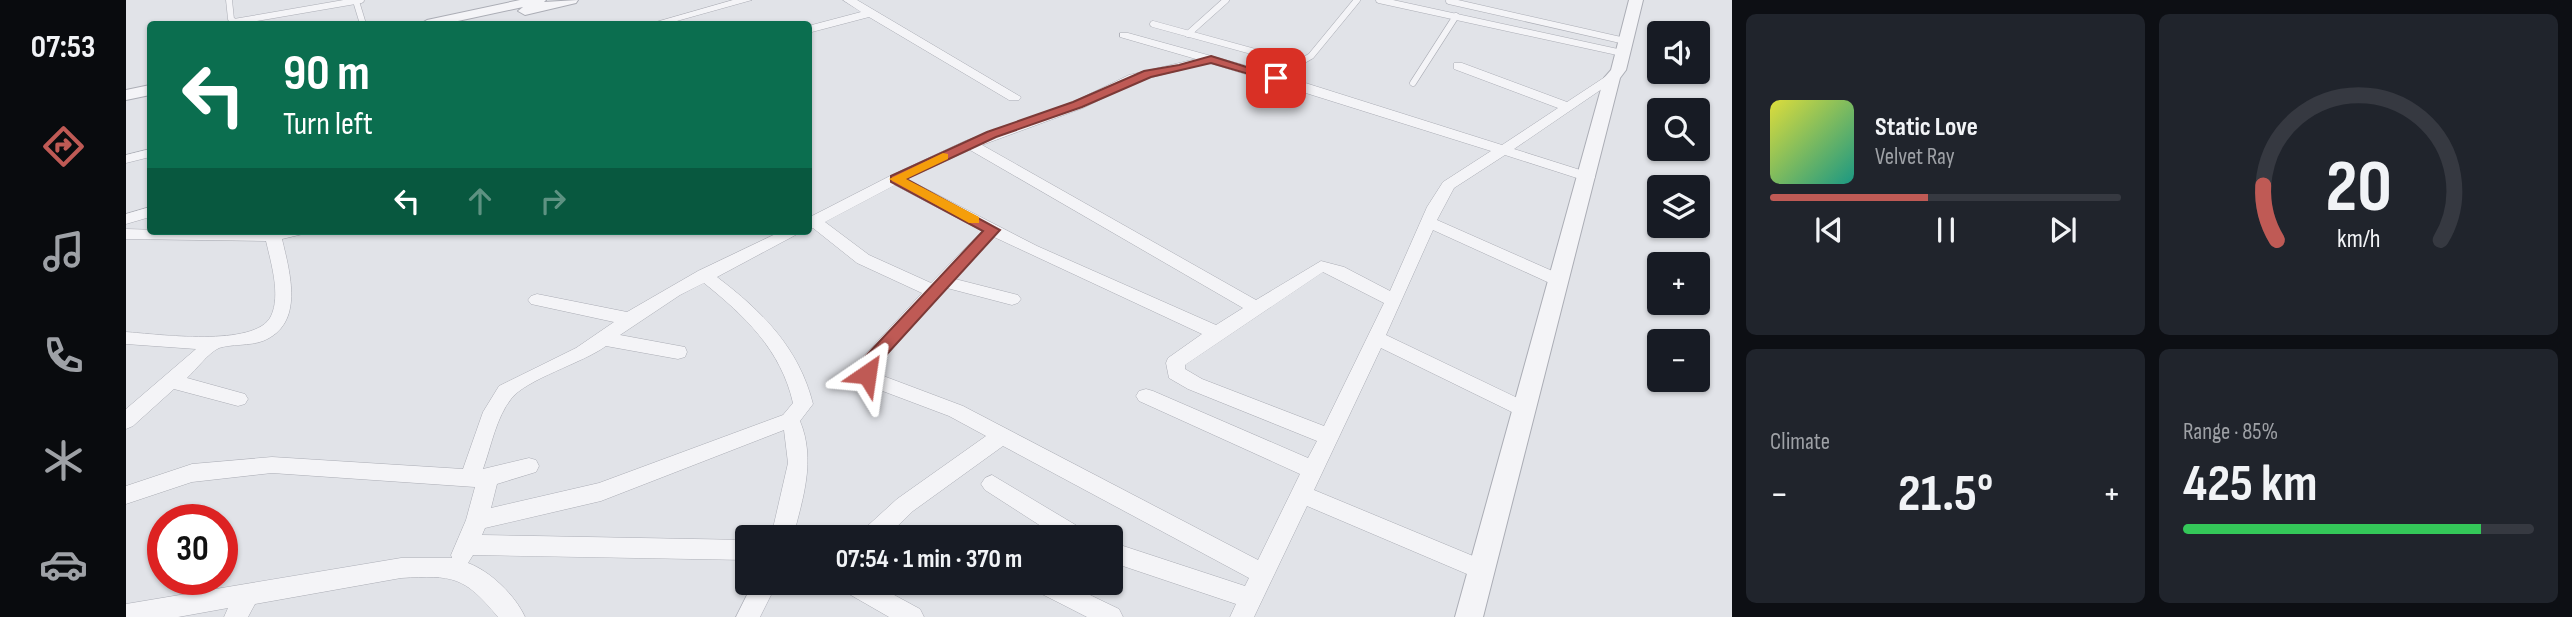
<!DOCTYPE html>
<html lang="en">
<head>
<meta charset="utf-8">
<style>
  :root { --surface:#171b24; --page:#20242c; --text:#f1f3f6; --muted:#9ea1a6; --line:#363941; --accent:#bf5a55 }
  body { margin:0; font-family:"Sofia Sans Condensed",sans-serif; background:var(--page); color:var(--text); height:100vh; display:flex; flex-direction:column; font-size:26px; white-space:nowrap }
  * { box-sizing:border-box; margin:0 }
  p { font-size:23px; color:var(--muted) }
  .icon { flex:none; width:38px; height:38px; fill:none; stroke:currentColor; stroke-width:2; stroke-linecap:round; stroke-linejoin:round }
  .map { position:relative; flex:1; overflow:hidden }
  .side { display:flex; flex-direction:column; gap:14px; padding:14px; background:#0d0f14; width:840px }
  .side>* { flex:none }
  .guide { position:absolute; left:21px; top:21px; width:665px; height:214px; border-radius:7px; box-shadow:0 2px 5px #0004; background:#0b6e4f; color:#fff; overflow:hidden }
  .controls { position:absolute; left:1521px; top:21px; display:grid; gap:14px }
  .controls a { display:grid; place-items:center; width:63px; height:63px; border-radius:7px; background:var(--surface); box-shadow:0 2px 5px #0004; font-size:35px }
  .speed { position:absolute; left:21px; top:504px; display:flex; gap:14px; font-size:35px; font-weight:700; text-align:center }
  .speed>* { display:grid; place-content:center; width:91px; height:91px; border-radius:50%; background:var(--surface); box-shadow:0 2px 5px #0004; line-height:1 }
  .speed .limit { border:10px solid #d22; background:#fff; color:#111 }
  .pin { position:absolute; display:grid; place-items:center; width:60px; height:60px; color:#fff; margin:-30px; border-radius:14px; box-shadow:0 4px 10px #0006 }
  .me { position:absolute; width:77px; margin:-38px; rotate:32deg; stroke-linejoin:round; filter:drop-shadow(0 0 5px #0008) }
  .turn { display:flex; align-items:center; gap:24px; height:147px; padding:0 21px; font-size:32px }
  .turn .icon { width:91px; height:91px; stroke-width:2.5 }
  .turn b { display:block; font-size:49px; line-height:60px }
  .lanes { display:flex; align-items:center; height:66px; padding:0 21px; background:#0003; justify-content:center; gap:35px; direction:ltr }
  .lanes .off { opacity:.35 }
  .big { font-size:52px; font-weight:700; line-height:1.1 }
  .side .card { flex:1; display:flex; flex-direction:column; justify-content:center; gap:10px; min-width:0; padding:0 24px; border-radius:10px; background:var(--page) }
  .side .dial { align-items:center; gap:0 }
  .dial svg { height:182px; overflow:visible; fill:none; stroke:var(--line); stroke-width:7; stroke-linecap:round; text-anchor:middle }
  .dial text { fill:var(--text); stroke:none }
  .song { display:flex; align-items:center; gap:21px }
  .cover { width:84px; height:84px; border-radius:10px; background:linear-gradient(135deg,hsl(60 70% 55%),hsl(170 70% 35%)) }
  .played { height:7px; border-radius:4px; background:linear-gradient(90deg,var(--accent) 45%,var(--line) 45%) }
  .keys { display:flex; justify-content:space-around; direction:ltr }
  .heat { display:flex; justify-content:space-between; align-items:center; font-size:38px; direction:ltr }
  .charge { height:10px; border-radius:5px; background:linear-gradient(90deg,#34c759 85%,var(--line) 0) }
  .side .tiles { flex:1; display:grid; gap:14px; grid-template-columns:repeat(2,1fr) }
  .trip { position:absolute; left:609px; top:525px; width:388px; height:70px; border-radius:7px; background:var(--surface); box-shadow:0 2px 5px #0004; font-weight:700; line-height:70px; text-align:center }
  main { display:flex; flex:1; min-height:0 }
  .tabs { display:flex; flex-direction:column; width:126px; justify-content:space-around; align-items:center; background:#090b0e; color:var(--muted) }
  .tabs .icon { width:49px; height:49px }
  .tabs .on { color:var(--accent) }
  .tabs b { font-size:32px; color:var(--text) }
  .map>svg:first-child { display:block }
  .lines { fill:none; stroke-linecap:round; stroke-linejoin:round }
  .service-casing { stroke:#abadb5; stroke-width:7 }
  .minor-casing { stroke:#abadb5; stroke-width:1 }
  .tertiary-casing { stroke:#abadb5; stroke-width:2 }
  .service { stroke:#f4f4f7; stroke-width:6 }
  .minor { fill:#f4f4f7; fill-rule:evenodd }
  .tertiary { fill:#f4f4f7; fill-rule:evenodd }
  .route { fill:#bf5a55; stroke:#7c3a37; stroke-width:2 }
  .slow { fill:#f59e0b }
</style>
</head>
<body>
<main>
<nav class="tabs">
<b>07:53</b>
<svg class="icon on" aria-label="directions" viewBox="0 0 24 24"><path d="M12 3l9 9-9 9-9-9zM9 14v-3h6M13 9l2 2-2 2"/></svg>
<svg class="icon" aria-label="music" viewBox="0 0 24 24"><path d="M9 18V5l10-2v13"/><circle cx="6" cy="18" r="3"/><circle cx="16" cy="16" r="3"/></svg>
<svg class="icon" aria-label="phone" viewBox="0 0 24 24"><path d="M5 4h4l2 5-3 2q2 4 5 5l2-3 5 2v4C11 20 4 13 5 4z"/></svg>
<svg class="icon" aria-label="climate" viewBox="0 0 24 24"><path d="M12 3v18M4 7l16 10M4 17L20 7"/></svg>
<svg class="icon" aria-label="car" viewBox="0 0 24 24"><path d="M5 17H2v-5l4-1 3-4h7l3 4 3 1v5h-3M9 17h6M6 11h13"/><circle cx="7" cy="17" r="2"/><circle cx="17" cy="17" r="2"/></svg>
</nav>
<div class="map">
<svg width="1606" height="617" viewBox="0 0 1606 617">
  <rect width="100%" height="100%" fill="#e1e3e8"/>
  <g class="lines">
    <!-- service casing -->
    <g class="service-casing">
      <g id="service">
        <path d="M103,0L105,19L108,22L235,0"/>
        <path d="M1253,0L1496,53"/>
        <path d="M230,1L237,24"/>
        <path d="M1323,1L1499,41"/>
        <path d="M1027,24L1158,60H1178L1185,56L1231,0"/>
        <path d="M1062,34L1100,0"/>
        <path d="M1287,83L1330,16"/>
      </g>
    </g>
    <!-- minor casing -->
    <g class="minor-casing">
      <g id="minor">
        <path d="M607,0H626L540,24H523Z"/>
        <path d="M717,0H731L895,97L893,100H883L743,17L682,33V26L735,12Z"/>
        <path d="M994,33H1002L1154,75L1376,145L1432,108L1328,69V63H1336L1441,102L1482,75H1490L1492,78L1388,149L1467,174L1469,177L1467,180H1457L1379,155L1328,188L1311,220L1440,277L1442,281L1440,285H1428L1307,230L1260,335L1406,405L1409,410L1406,415L1399,418L1392,415L1255,348L1188,490L1364,563L1367,570L1364,577L1356,580L1348,577L1181,506L1128,617H1104L1110,604L985,562V542L1119,586L1123,578L877,446L787,511L760,537H734L737,530L771,499L860,436L823,416L738,384L731,369L736,358L796,293L731,263L687,228L682,230V218L764,176L839,141L947,102L1003,75L1070,59L994,37ZM1084,63L1365,151L1317,182L1301,207L1264,291L1218,267L1195,261L1130,300L856,145L957,108L1011,81ZM844,150L1117,308L1090,325L911,246L781,179ZM769,185L856,231L805,283L743,255L699,222ZM868,237L1076,334L1042,358L1040,363L1043,378L1062,389L1191,441L1182,458L1027,391L1020,389L1013,391L1010,396L1013,401L1174,474L1132,560L837,406L752,374L750,367L821,288L886,305L892,303L895,299L892,295L829,279ZM1197,272L1258,303L1198,426L1076,379L1059,369V365Z"/>
        <path d="M24,149V157L0,163V155Z"/>
        <path d="M24,207V217L0,224V214Z"/>
        <path d="M0,229L131,233L179,231L177,234L156,239C164,273 179,324 137,341C124,346 105,344 93,348C82,353 70,370 61,378L119,394L122,399L119,404L112,406L48,389L7,426L0,429V409L70,349L0,344V332C30,334 130,348 145,316C155,295 145,263 140,241L0,239Z"/>
        <path d="M656,231H677L591,277C636,311 673,348 687,404L674,421C690,460 677,498 667,537H645L662,463L658,430L475,501L359,528L356,535L621,540V560L347,555L342,563C364,571 389,595 399,617H372C338,576 327,575 275,578L129,604L122,617H98L102,608L52,617H0V604L275,558H326L325,555L340,520L349,487L146,473L66,482L0,504V486L66,464L146,457L337,469L357,412L373,386L450,348L488,322L405,304L402,300L405,296L411,294L501,312L572,271ZM578,283C619,316 655,350 667,403L657,415L473,483L365,508L371,484L410,472L413,466L410,460L403,458L357,469C365,447 370,418 385,399C400,379 457,363 480,346L552,359L559,357L561,352L559,347L494,335L554,295Z"/>
        <path d="M866,475L958,530L961,537H932L859,490L855,484L859,478Z"/>
        <path d="M627,583H651L634,617H610Z"/>
        <path d="M712,583H746L794,609L798,617H763L716,590Z"/>
        <path d="M904,583H939L993,609L997,617H961L908,590Z"/>
      </g>
    </g>
    <!-- tertiary casing -->
    <g class="tertiary-casing">
      <g id="tertiary">
        <path d="M394,0H420L418,2L452,0L450,3L399,15L392,11L397,7L318,24H294L301,20Z"/>
        <path d="M1503,0H1517L1500,70L1494,78L1357,617H1329L1478,78L1485,70Z"/>
        <path d="M24,85V95L0,100V90Z"/>
      </g>
    </g>
    <!-- service -->
    <use href="#service" class="service"/>
    <!-- minor -->
    <use href="#minor" class="minor"/>
    <!-- tertiary -->
    <use href="#tertiary" class="tertiary"/>
  </g>
  <!-- route -->
  <path class="route" d="M1085,56L1156,78L1150,82L1085,63L1025,77L956,107L870,137L780,179L874,230L751,365L747,378H735L733,374L737,359L857,231L765,182V176L861,132L947,102L1018,71L1053,65Z"/>
  <!-- slow -->
  <path class="slow" d="M817,153L822,154V159L780,179L853,217V223H843L763,179Z"/>
</svg>
<div class="controls">
<a><svg class="icon" aria-label="sound" viewBox="0 0 24 24"><path d="M4 9h4l5-4v14l-5-4H4zM17 9q2 3 0 6"/></svg></a>
<a><svg class="icon" aria-label="search" viewBox="0 0 24 24"><circle cx="10" cy="10" r="6"/><path d="M15 15l6 6"/></svg></a>
<a><svg class="icon" aria-label="layers" viewBox="0 0 24 24"><path d="M12 4l9 5-9 5-9-5zM3 14l9 5 9-5"/></svg></a>
<a>+</a>
<a>−</a>
</div>
<div class="speed"><div class="limit">30</div></div>
<div class="pin" style="left:1150px;top:78px;background:#d93025"><svg class="icon" aria-label="arrive" viewBox="0 0 24 24"><path d="M6 21V4h12l-3 4 3 4H6"/></svg></div>
<svg class="me" style="left:741px;top:374px" viewBox="-20 -20 40 40"><path d="M0-17L14 15 0 8-14 15z" fill="#bf5a55" stroke="#fff" stroke-width="4"/></svg>
<div class="trip">07:54 · 1 min · 370 m</div>
<div class="guide">
<div class="turn"><svg class="icon" aria-label="left" viewBox="0 0 24 24"><path d="M17 20v-9H6M10 6l-5 5 5 5"/></svg><div><b>90 m</b>Turn left</div></div>
<div class="lanes"><svg class="icon" aria-label="left" viewBox="0 0 24 24"><path d="M17 20v-9H6M10 6l-5 5 5 5"/></svg><svg class="icon off" aria-label="ahead" viewBox="0 0 24 24"><path d="M12 20V5M6 11l6-6 6 6"/></svg><svg class="icon off" aria-label="right" viewBox="0 0 24 24"><path d="M7 20v-9h11M14 6l5 5-5 5"/></svg></div>
</div>
</div>
<section class="side">
<div class="tiles">
<div class="card">
<div class="song"><i class="cover"></i><div><b>Static Love</b><p>Velvet Ray</p></div></div>
<div class="played"></div>
<div class="keys"><svg class="icon" aria-label="previous" viewBox="0 0 24 24"><path d="M18 5L8 12l10 7zM5 5v14"/></svg><svg class="icon" aria-label="pause" viewBox="0 0 24 24"><path d="M8 5v14M16 5v14"/></svg><svg class="icon" aria-label="next" viewBox="0 0 24 24"><path d="M6 5l10 7-10 7zM19 5v14"/></svg></div>
</div>
<div class="card dial"><svg viewBox="0 0 100 80">
<path d="M14 69A42 42 0 1 1 86 69"/>
<path d="M14 69A42 42 0 0 1 8 45" stroke="#bf5a55"/>
<text x="50" y="56" font-size="32" font-weight="700">20</text>
<text x="50" y="72" font-size="11">km/h</text>
</svg></div>
<div class="card"><p>Climate</p>
<div class="heat"><a>−</a><b class="big">21.5°</b><a>+</a></div>
</div>
<div class="card"><p>Range · 85%</p><b class="big">425 km</b><div class="charge"></div></div>
</div>
</section>
</main>
</body>
</html>
